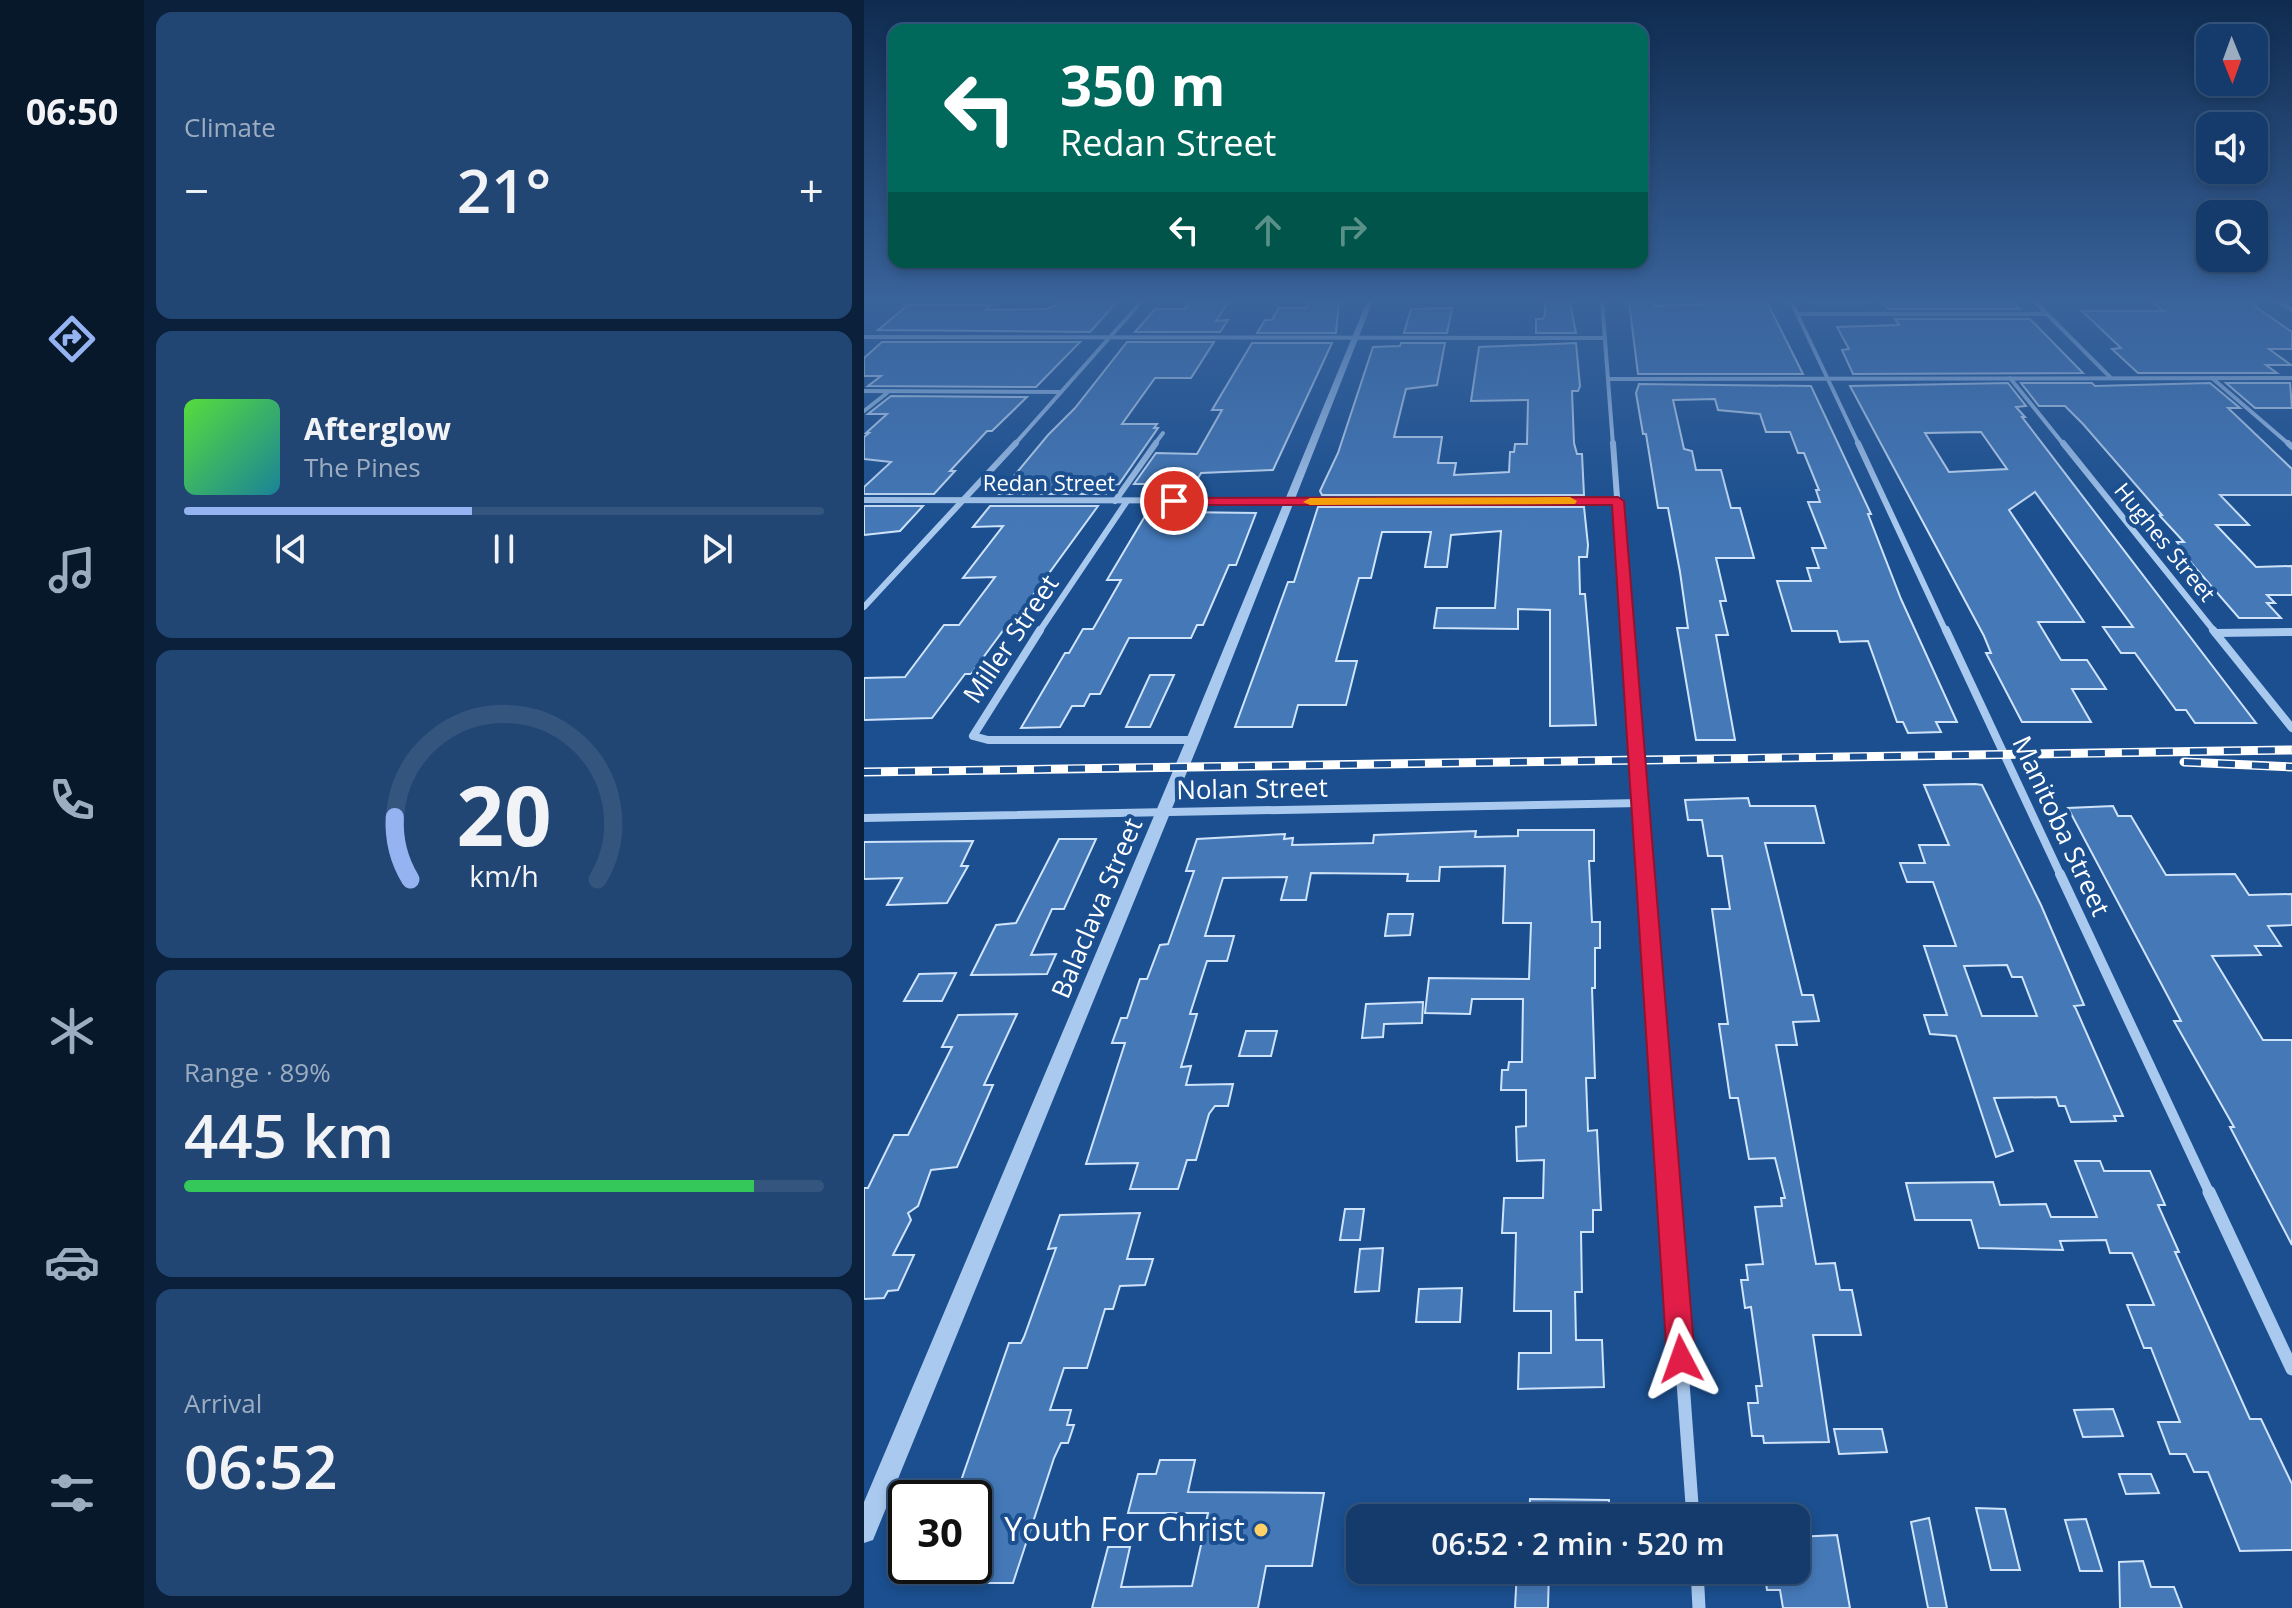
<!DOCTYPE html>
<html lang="en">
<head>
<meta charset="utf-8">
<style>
  :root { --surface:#143b6b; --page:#214673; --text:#f1f3f6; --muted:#9dadc1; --line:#33557e; --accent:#95b2f1 }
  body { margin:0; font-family:"Open Sans",sans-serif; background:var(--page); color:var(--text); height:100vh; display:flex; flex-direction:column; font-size:30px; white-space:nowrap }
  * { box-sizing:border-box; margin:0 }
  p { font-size:26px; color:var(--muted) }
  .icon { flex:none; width:44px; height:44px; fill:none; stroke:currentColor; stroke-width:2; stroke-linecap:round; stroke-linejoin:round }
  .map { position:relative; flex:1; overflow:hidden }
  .details { display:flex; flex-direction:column; gap:12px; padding:12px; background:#0b203b; width:720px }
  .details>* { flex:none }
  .guide { position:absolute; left:24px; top:24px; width:760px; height:244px; border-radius:16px; box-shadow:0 4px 12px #0003,0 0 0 2px var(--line); background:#00695c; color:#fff; overflow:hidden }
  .needle { width:52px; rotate:179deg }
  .tools { position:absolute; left:1332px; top:24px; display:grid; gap:16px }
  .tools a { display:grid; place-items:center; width:72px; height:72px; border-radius:16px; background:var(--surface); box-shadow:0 4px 12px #0003,0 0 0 2px var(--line); font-size:40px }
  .speed { position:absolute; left:24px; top:1480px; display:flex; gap:16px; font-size:40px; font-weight:700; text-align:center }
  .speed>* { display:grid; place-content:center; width:104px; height:104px; border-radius:50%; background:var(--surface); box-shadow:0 4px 12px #0003,0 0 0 2px var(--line); line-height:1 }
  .speed .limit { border:4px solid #111; border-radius:12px; background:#fff; color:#111 }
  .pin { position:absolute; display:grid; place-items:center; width:68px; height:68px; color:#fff; margin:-34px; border:4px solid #fff; border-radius:50%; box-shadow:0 2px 8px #0007 }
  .me { position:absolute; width:88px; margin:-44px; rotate:356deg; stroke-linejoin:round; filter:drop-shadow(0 0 6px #0008) }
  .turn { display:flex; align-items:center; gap:28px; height:168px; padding:0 40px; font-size:36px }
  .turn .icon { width:104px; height:104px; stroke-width:2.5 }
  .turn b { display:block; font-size:56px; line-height:68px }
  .lanes { display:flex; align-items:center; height:76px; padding:0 40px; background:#0003; justify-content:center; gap:40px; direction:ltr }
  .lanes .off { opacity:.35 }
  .big { font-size:60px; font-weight:600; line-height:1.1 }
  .details .card { flex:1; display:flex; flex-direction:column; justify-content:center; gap:12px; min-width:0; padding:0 28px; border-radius:16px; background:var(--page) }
  .details .dial { align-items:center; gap:0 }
  .dial svg { height:208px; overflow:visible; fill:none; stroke:var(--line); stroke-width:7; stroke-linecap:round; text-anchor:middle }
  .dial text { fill:var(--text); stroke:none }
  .song { display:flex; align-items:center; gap:24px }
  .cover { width:96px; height:96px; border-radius:12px; background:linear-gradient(135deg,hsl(110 70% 55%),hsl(190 70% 35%)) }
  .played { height:8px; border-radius:4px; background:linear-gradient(90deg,var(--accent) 45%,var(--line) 45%) }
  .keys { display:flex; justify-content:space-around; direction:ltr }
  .heat { display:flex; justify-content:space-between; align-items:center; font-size:44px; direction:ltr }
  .charge { height:12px; border-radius:6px; background:linear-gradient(90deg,#34c759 89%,var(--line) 0) }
  .trip { position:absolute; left:482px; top:1504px; width:464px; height:80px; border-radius:16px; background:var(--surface); box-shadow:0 4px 12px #0003,0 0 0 2px var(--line); font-weight:600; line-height:80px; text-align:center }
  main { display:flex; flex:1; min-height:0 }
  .menu { display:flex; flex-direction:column; width:144px; justify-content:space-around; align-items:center; background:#08182b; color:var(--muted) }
  .menu .icon { width:56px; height:56px }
  .menu .active { color:var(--accent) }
  .menu b { font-size:36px; color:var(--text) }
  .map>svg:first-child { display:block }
  .building { fill:#4478b7; stroke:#cfe3fa; stroke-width:2; fill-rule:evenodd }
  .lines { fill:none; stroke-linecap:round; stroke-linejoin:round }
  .service { stroke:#a9c9ee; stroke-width:3 }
  .minor-far4 { stroke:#a9c9ee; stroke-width:4 }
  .minor-far3 { stroke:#a9c9ee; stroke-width:6 }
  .minor-far2 { stroke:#a9c9ee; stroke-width:8 }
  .minor-far1 { stroke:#a9c9ee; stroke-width:10 }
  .minor { stroke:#a9c9ee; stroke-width:13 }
  .tertiary { fill:#a9c9ee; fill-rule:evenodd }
  .rail-casing { stroke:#fff; stroke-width:9 }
  .rail { stroke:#1b4f8f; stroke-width:6; stroke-dasharray:17; stroke-linecap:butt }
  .route { fill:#e11d48; stroke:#92132f; stroke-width:2 }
  .slow { fill:#f59e0b }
  .poi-dot { fill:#ffd166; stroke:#1b4f8f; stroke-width:3 }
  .labels { text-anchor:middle; stroke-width:8; stroke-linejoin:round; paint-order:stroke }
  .far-street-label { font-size:22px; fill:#fff; stroke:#1b4f8f }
  .street-label { font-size:26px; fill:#fff; stroke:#1b4f8f }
  .near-poi-label { font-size:32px; fill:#fff; stroke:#1b4f8f; text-anchor:end }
</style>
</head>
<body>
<main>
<nav class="menu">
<b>06:50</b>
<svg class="icon active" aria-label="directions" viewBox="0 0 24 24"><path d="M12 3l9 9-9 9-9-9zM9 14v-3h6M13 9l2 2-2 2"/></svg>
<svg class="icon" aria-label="music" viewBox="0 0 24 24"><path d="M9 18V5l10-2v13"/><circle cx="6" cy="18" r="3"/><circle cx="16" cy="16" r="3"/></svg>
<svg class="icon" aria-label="phone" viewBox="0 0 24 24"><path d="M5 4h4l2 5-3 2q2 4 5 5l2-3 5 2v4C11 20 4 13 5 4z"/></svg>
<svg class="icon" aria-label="climate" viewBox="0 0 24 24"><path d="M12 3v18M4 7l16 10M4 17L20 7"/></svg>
<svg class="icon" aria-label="car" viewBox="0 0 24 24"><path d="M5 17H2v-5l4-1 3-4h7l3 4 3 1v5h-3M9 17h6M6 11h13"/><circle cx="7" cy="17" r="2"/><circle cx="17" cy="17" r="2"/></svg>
<svg class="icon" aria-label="filters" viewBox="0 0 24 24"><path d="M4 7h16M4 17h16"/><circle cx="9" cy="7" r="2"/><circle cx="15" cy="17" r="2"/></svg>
</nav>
<section class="details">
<div class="card"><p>Climate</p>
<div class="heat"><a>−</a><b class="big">21°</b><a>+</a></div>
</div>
<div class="card">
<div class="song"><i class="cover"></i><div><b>Afterglow</b><p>The Pines</p></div></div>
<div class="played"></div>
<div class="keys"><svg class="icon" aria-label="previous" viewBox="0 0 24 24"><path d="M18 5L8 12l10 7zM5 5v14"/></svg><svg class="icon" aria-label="pause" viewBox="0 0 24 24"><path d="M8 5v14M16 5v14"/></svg><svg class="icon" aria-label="next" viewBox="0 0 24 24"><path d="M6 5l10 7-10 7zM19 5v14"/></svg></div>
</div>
<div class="card dial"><svg viewBox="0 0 100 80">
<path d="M14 69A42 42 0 1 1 86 69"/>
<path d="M14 69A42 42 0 0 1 8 45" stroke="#95b2f1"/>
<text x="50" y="56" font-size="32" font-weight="700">20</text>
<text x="50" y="72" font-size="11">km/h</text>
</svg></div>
<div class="card"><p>Range · 89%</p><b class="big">445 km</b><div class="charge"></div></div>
<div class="card"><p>Arrival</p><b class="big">06:52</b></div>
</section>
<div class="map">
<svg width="1428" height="1608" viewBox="0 0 1428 1608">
  <rect width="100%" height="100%" fill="#1b4f8f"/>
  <!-- building -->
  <g class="building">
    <path d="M327,301H365L352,321L364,320L356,332H271L291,309H321Z"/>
    <path d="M446,301H475L472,333H393L401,320H408L415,308H442Z"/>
    <path d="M1018,301H1148L1156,309H1024Z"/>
    <path d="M1287,301H1383L1428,332V349H1405L1427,365H1402L1413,373H1274L1248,349L1257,348L1218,311H1300Z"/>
    <path d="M253,302L226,332L14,330L44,305H128L122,310L183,309L199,303Z"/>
    <path d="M765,302H790L791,306L903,302L939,374H774Z"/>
    <path d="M681,303H706L712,333H672V319H679L681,315Z"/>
    <path d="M588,308L583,333H540L547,309Z"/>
    <path d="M1031,319H1166L1219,373L989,374L978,350L985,349L973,327L1035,325Z"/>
    <path d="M18,342H216L172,387L4,386L17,376H0V358Z"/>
    <path d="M263,342H350L327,378H291L258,424H293L290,428H294L255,484L248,485L242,494H135L184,435L211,408Z"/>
    <path d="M388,343H468L409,470L337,473L325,494H294L300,484H270L292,453L333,454L358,410H348Z"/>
    <path d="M537,343H581L573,385L542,389L530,437H578L574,463H592L590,475L645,472L646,452H650L651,444H663L664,400L607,401L615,347L712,343L716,386L714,391H708L710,443L713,454H718L720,495H458L456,491L474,453L509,347L536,346Z"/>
    <path d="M1144,383L1162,406L1152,407L1161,417H1158L1392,723H1331L1322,710H1312L1271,653H1257L1239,627H1269L1171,492L1145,510L1220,622H1174L1197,660H1223L1242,689H1208L1227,722H1158L1122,653H1127L1120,636L986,386ZM1117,432L1143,469L1085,472L1061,433Z"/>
    <path d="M1157,383H1228L1231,386L1346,383L1376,408H1364L1428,469V495H1356L1385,525H1352L1392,567L1428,566V595H1403L1411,603H1403L1417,618H1375L1328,564L1313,542H1320L1295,515H1298L1219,424L1201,406H1175Z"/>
    <path d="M1362,383H1426L1428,408H1391Z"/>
    <path d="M775,384L947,386L1007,514H1004L1037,599L1093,722H1072L1077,732L1044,733L1039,722H1033L1004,641L976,642L973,631H928L913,581H947L943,568H955L948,548H962L944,502H956L952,490H955L940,453H934L926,432H902L896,414L854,410L851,399L809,400L820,449L828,451L832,470H857L867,508H876L890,558H852L862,601H856L864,635H852L871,740H832L813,628H824L816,572L804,508H794L782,434H779L772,393Z"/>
    <path d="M27,396L163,397L128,431H123L86,471H91L70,494H0V487L27,462L0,459V437L5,433H2L23,414H4Z"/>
    <path d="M0,506H59L36,531L0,535Z"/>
    <path d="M126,506H234L156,613L149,617L107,674H101L68,718L0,720V678L41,677L80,625H95L131,577L99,578L139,526L109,527Z"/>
    <path d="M287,506H319L316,512L392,513L372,565H365L339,625H333L327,638H265L236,694H226L220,706H208L196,727L157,728L201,653H205L219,629H229L257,580H243Z"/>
    <path d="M454,507H720L724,545L723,557H715L716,594H721L732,725L686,726V610L654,609V629L570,628L573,608H631L637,531L587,535L583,567H561L567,532H518L507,578H495L472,661H493L482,705H434L428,727H371L424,582H430Z"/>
    <path d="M286,675H310L286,727H262Z"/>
    <path d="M1111,784L1118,785L1177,905L1220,1005L1210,1006L1212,1009L1259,1116H1250L1252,1121L1207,1122L1201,1106H1195L1192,1097L1130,1098L1149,1151L1132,1157L1092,1036L1066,1034L1060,1015H1083L1060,946H1092L1069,882H1043L1036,863H1061L1055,845H1085L1060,785ZM1143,965L1148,977H1158L1173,1016H1118L1100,966Z"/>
    <path d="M884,798L886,806H951L960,843H901L938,995H949L955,1021L929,1022L933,1045H912L952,1264L971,1263L976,1290H988L997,1335H949L965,1442L900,1443L899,1436H888L884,1403H894L892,1386H898L887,1307L881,1308L877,1280H884L882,1265L899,1264L891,1207L918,1206L917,1198H921L911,1158L885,1159L874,1098H866L855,1024H864L848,909H866L858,856H844L838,820H824L821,800Z"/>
    <path d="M1249,806L1254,816H1267L1302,875L1371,874L1385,895L1428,894V925L1404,926L1417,946H1391L1397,955L1348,956L1399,1040H1428V1245L1366,1127H1370L1310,1021H1317L1204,808Z"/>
    <path d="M654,830H730V861H725L728,922H736V948H731V988H728L731,1078H722L724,1131L733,1130L737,1210H729V1232H717L718,1292H711L712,1340H738L740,1387L654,1389L655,1353H687V1311H650L652,1233H638L640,1198H679L680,1160L653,1161L652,1127L662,1126V1090H637L638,1070H644L645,1062H658L659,999H608L606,1014L561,1013L565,978L665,979L667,923H639L641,866L576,867L575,881H543L544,874L447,873L442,900H417L423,877L359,878L341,936H370L363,961H343L326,1014H333L317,1067L327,1066L322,1085L369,1084L364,1106H351L345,1114L332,1160H323L314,1189H266L274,1163L222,1164L261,1043H248L257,1018H263L276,979H283L296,945L304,944L330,871H322L333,839L421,834L420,839L429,838L428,845L509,843L510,835L612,831L611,837L654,836Z"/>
    <path d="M195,839H232L200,909H188L167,955L192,954L183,974L107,975L132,925L152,923Z"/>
    <path d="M109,841L97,866H104L83,903L23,905L38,878L0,879V842Z"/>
    <path d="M524,914H549L546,935L521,936Z"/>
    <path d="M92,973L78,1001H40L55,974Z"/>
    <path d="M559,1002L558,1023L520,1024L519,1037L498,1038L502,1004Z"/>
    <path d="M153,1014L120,1085H129L93,1167L67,1170L54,1206L44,1213L47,1220L29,1255H50L34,1290L24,1291L20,1298L0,1299V1188H4L30,1135H44L88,1047H78L94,1015Z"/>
    <path d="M382,1031H413L407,1056H375Z"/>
    <path d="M1211,1161H1236L1240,1171H1286L1301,1205H1294L1315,1252H1311L1386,1419H1397L1428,1484V1550L1376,1551L1344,1472H1330L1322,1454H1306L1294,1422H1316L1287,1348H1280L1263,1305H1290L1268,1253H1246L1242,1240L1196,1241L1199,1250L1115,1248L1107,1220H1051L1042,1183L1129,1182L1136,1205L1182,1204L1187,1217H1233Z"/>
    <path d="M481,1209H500L496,1240H476Z"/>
    <path d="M276,1213L263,1259H289L281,1285L256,1286L249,1309H241L223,1368H200L186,1410H207L203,1425H210L204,1443H197L190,1458L149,1583H110V1498H91L145,1343H157L160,1337L192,1248L184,1249L196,1215Z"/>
    <path d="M519,1248L515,1291L491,1292L496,1249Z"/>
    <path d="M598,1288L596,1322H552L555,1289Z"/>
    <path d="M1249,1409L1259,1436L1219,1437L1210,1410Z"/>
    <path d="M970,1429H1018L1023,1452L975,1454Z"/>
    <path d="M296,1460H331L324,1492L460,1493L448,1566H402L394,1608H228L244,1547H266L257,1587L328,1586L344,1513H264L274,1474H292Z"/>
    <path d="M1255,1474H1287L1295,1493L1262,1494Z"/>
    <path d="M666,1499L745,1500V1518H665Z"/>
    <path d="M1112,1508L1141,1509L1156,1570H1127Z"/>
    <path d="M1065,1518L1083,1608H1064L1047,1522Z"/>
    <path d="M1222,1519L1238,1571H1216L1201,1520Z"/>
    <path d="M973,1535L986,1608H919L916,1590H903L900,1570H932V1537Z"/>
    <path d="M1279,1561L1287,1587H1310L1318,1608H1256L1255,1562Z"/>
    <path d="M653,1570H685L684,1608H651Z"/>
  </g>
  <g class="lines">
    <!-- service -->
    <path class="service" d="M948,303H1003"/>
    <!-- minor-far4 -->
    <g class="minor-far4">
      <path d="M738,301L749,445"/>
      <path d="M927,301L995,445"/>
      <path d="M1170,301L1247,378"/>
      <path d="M1414,301L1428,310"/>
      <path d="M934,314H1183"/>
      <path d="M0,337L741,338"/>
      <path d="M1146,378L1200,445"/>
      <path d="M1348,378L1426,445"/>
      <path d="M745,379L1428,378"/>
      <path d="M0,391L195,392"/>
      <path d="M0,411L23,393"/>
      <path d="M150,445L278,301"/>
      <path d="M290,445L299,433"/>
    </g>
    <!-- minor-far3 -->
    <g class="minor-far3">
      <path d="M749,443L763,632"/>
      <path d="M994,443L1082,632"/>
      <path d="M1199,443L1351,632"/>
      <path d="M1424,443L1428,447"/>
      <path d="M0,500L754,501"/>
      <path d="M251,501L292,443"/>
      <path d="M0,607L152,443"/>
      <path d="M175,632L263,501"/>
      <path d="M1399,632H1428"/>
    </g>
    <!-- minor-far2 -->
    <g class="minor-far2">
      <path d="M176,630L109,736L124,740H329"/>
      <path d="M763,630L781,876"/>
      <path d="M1082,630L1197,876"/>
      <path d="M1349,630L1428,728"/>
      <path d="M1352,633L1428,632"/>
      <path d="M0,818L776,803"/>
    </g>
    <!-- minor-far1 -->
    <g class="minor-far1">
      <path d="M781,874L805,1194"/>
      <path d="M1196,874L1346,1194"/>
    </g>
    <!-- minor -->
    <g class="minor">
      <path d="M805,1192L829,1518"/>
      <path d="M1345,1192L1428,1369"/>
      <path d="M833,1570L835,1608"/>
    </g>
    <!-- tertiary -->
    <path class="tertiary" d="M503,301H509L336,740L9,1540L0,1543V1502L322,740Z"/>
    <!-- rail casing -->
    <g class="rail-casing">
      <g id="rail">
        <path d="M1320,762L1428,767"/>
        <path d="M0,772L1428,750"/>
      </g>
    </g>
    <!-- rail -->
    <use href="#rail" class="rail"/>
  </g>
  <!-- sky -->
  <linearGradient id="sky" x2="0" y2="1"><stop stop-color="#0f2b4f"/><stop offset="0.57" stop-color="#39639b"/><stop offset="1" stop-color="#39639b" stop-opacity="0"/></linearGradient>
  <rect width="1428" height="526" fill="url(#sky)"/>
  <!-- route -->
  <path class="route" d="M754,497L760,501L831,1359L827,1369L817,1373L807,1369L803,1359L748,505H310L304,501L310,498Z"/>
  <!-- slow -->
  <path class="slow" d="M706,497L713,501L711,504L446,505L439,502L446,498Z"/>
  <!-- markers -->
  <circle class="poi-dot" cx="397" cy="1530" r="8"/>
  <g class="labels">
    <!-- far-street labels -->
    <g class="far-street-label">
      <text x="185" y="491">Redan Street</text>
      <text transform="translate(1301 542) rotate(51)" y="8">Hughes Street</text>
    </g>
    <!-- street labels -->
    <g class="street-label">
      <text transform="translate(147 639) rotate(-56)" y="9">Miller Street</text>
      <text transform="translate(388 789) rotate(-1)" y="9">Nolan Street</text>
      <text transform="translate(1197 826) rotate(65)" y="9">Manitoba Street</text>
      <text transform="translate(233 908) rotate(-67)" y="9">Balaclava Street</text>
    </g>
    <!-- near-poi labels -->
    <g class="near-poi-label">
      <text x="381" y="1541">Youth For Christ</text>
    </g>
  </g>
</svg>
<div class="tools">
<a><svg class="needle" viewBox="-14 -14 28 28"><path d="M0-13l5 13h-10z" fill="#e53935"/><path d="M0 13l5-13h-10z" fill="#9dadc1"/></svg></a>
<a><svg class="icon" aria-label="sound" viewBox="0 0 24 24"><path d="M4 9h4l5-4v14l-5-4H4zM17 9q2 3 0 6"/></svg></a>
<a><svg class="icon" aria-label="search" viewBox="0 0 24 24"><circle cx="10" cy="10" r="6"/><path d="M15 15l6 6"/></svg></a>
</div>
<div class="speed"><div class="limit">30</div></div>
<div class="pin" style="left:310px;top:501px;background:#d93025"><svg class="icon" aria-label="arrive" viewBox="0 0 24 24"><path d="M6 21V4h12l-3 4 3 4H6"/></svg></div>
<svg class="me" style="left:817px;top:1359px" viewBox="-20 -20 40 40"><path d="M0-17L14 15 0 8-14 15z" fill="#e11d48" stroke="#fff" stroke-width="4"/></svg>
<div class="trip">06:52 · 2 min · 520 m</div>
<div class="guide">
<div class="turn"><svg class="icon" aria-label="left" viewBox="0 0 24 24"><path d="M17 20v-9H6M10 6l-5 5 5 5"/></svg><div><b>350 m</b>Redan Street</div></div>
<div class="lanes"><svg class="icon" aria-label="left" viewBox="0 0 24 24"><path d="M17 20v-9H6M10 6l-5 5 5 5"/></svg><svg class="icon off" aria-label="ahead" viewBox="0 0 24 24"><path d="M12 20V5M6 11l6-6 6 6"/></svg><svg class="icon off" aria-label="right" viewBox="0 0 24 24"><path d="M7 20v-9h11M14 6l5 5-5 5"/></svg></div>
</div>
</div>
</main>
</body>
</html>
